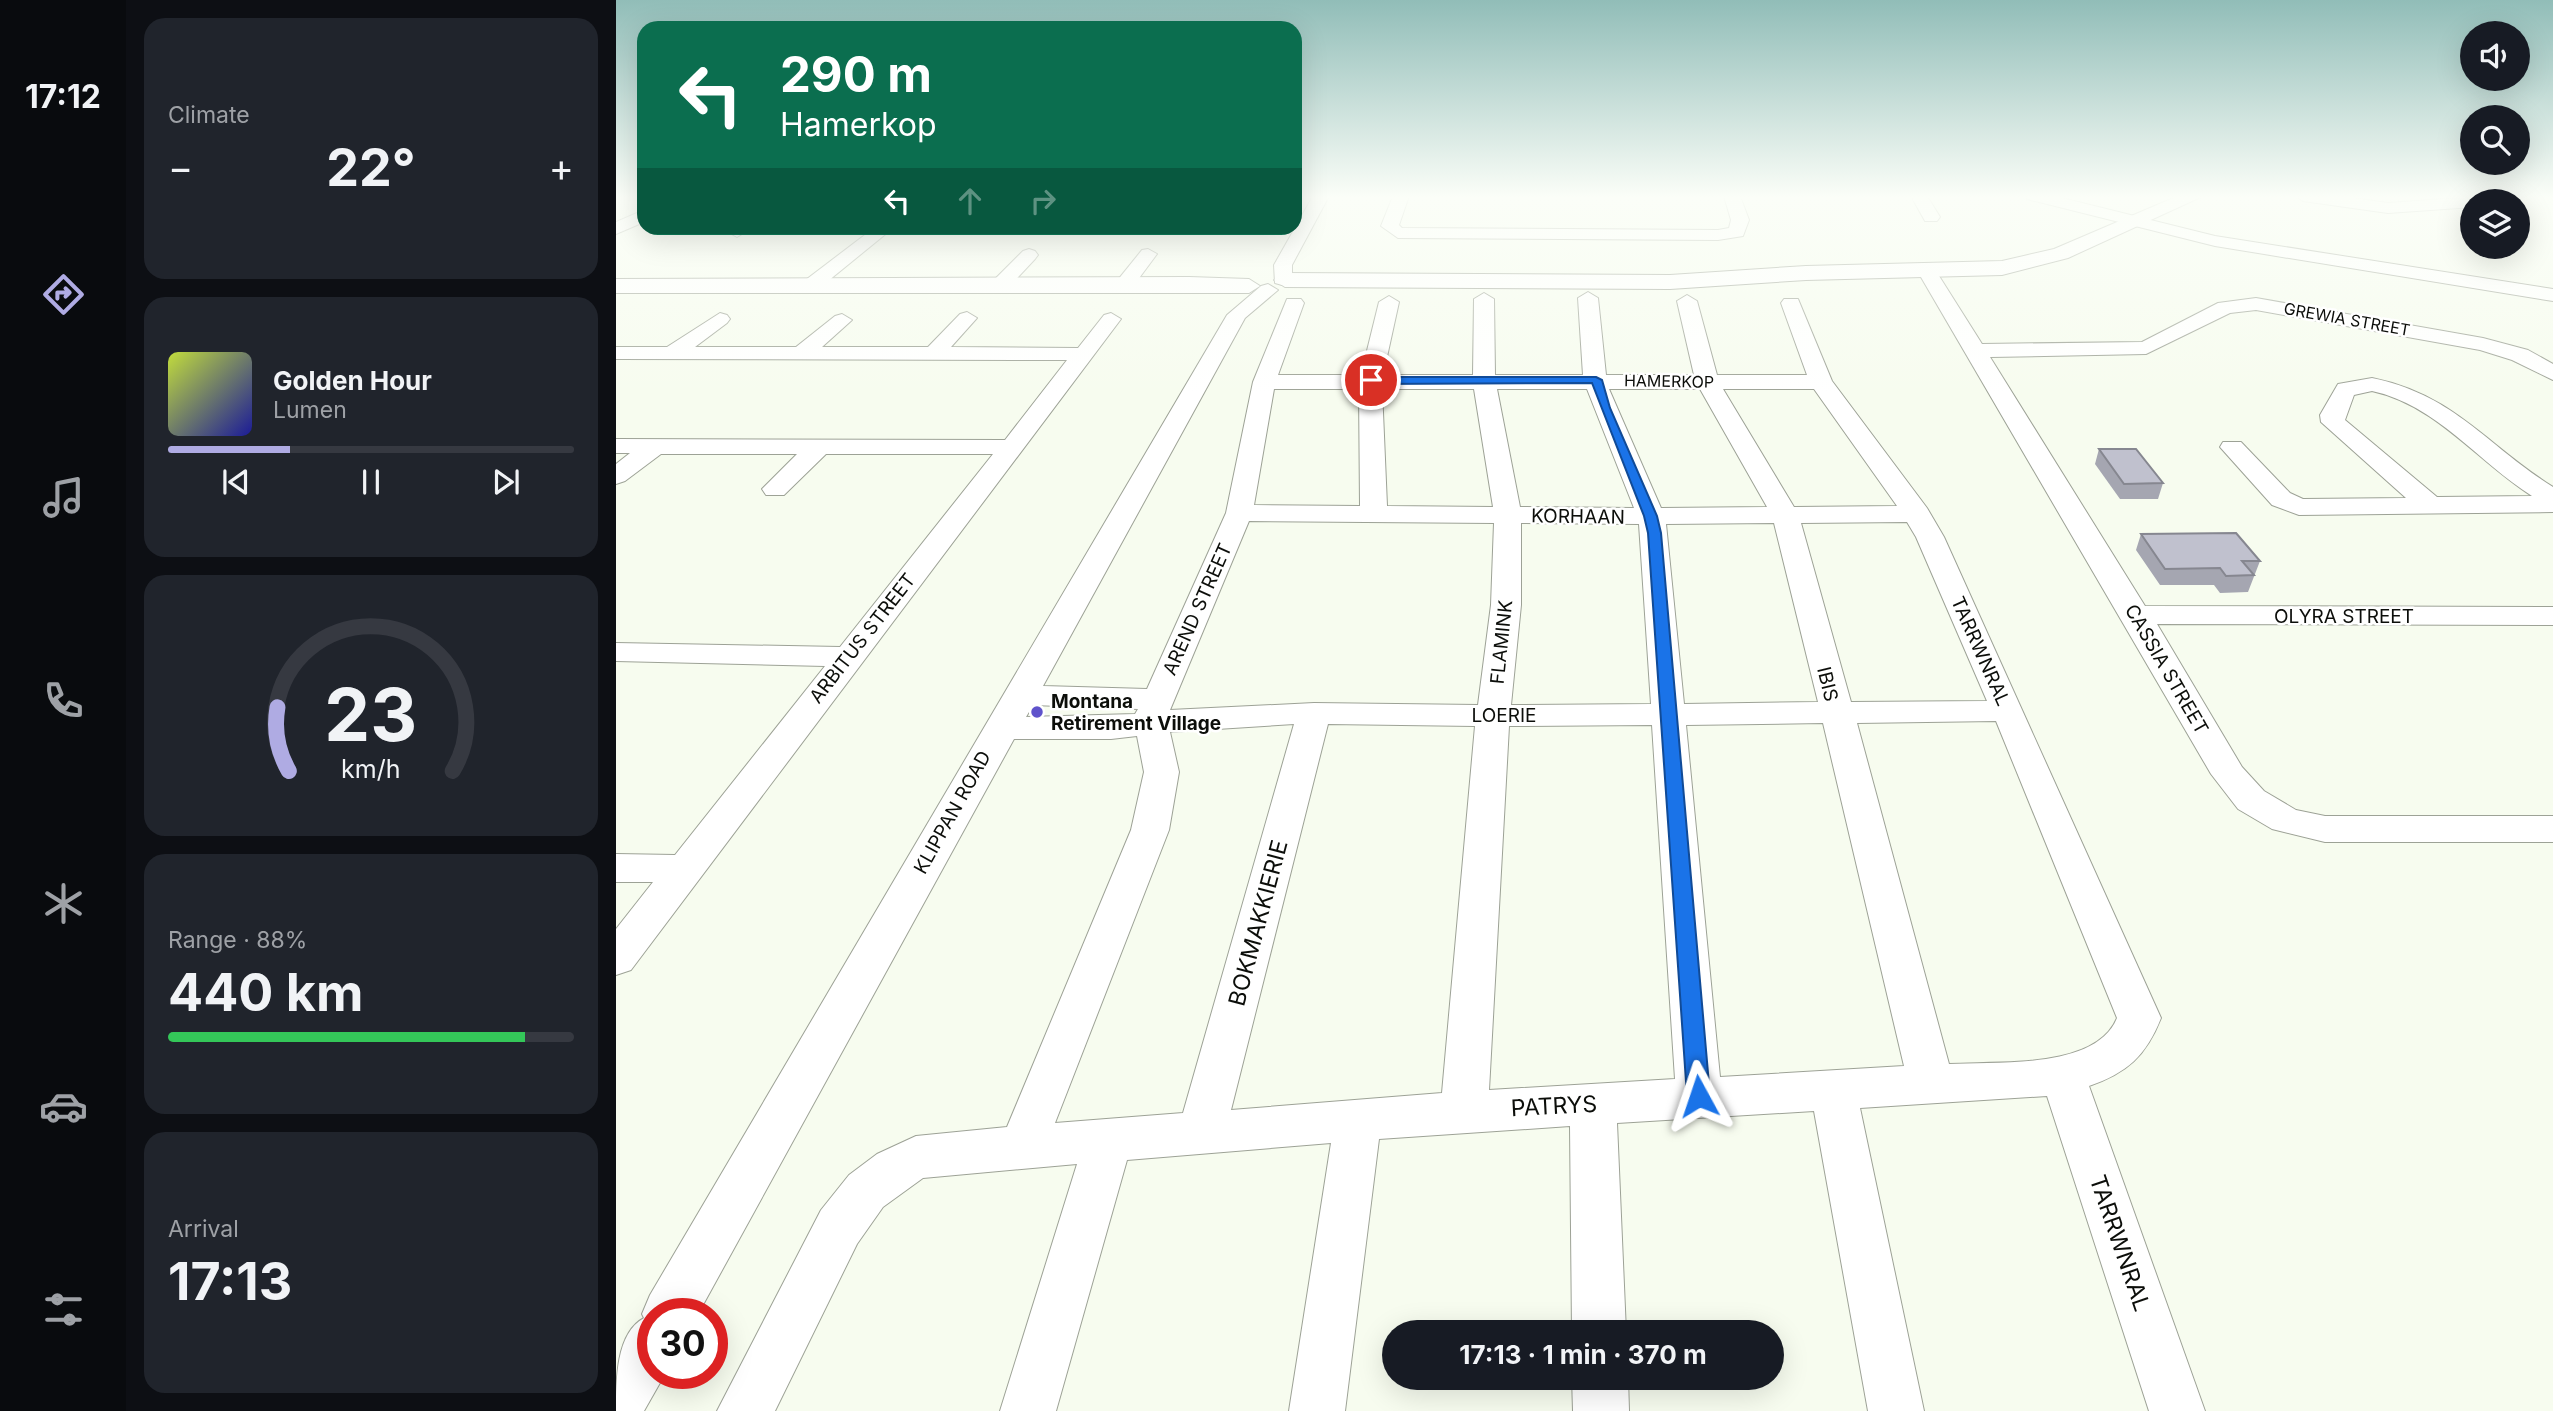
<!DOCTYPE html>
<html lang="en">
<head>
<meta charset="utf-8">
<style>
  :root { --surface:#171b24; --page:#20242c; --text:#f1f3f6; --muted:#9ea1a6; --line:#363941; --accent:#afabe3 }
  body { margin:0; font-family:Inter,sans-serif; background:var(--page); color:var(--text); height:100vh; display:flex; flex-direction:column; font-size:26px; white-space:nowrap }
  * { box-sizing:border-box; margin:0 }
  p { font-size:23px; color:var(--muted) }
  .icon { flex:none; width:38px; height:38px; fill:none; stroke:currentColor; stroke-width:2; stroke-linecap:round; stroke-linejoin:round }
  .map { position:relative; flex:1; overflow:hidden }
  .sheet { display:flex; flex-direction:column; gap:18px; padding:18px; background:#0d0f14; width:490px }
  .sheet>* { flex:none }
  .top-card { position:absolute; left:21px; top:21px; width:665px; height:214px; border-radius:21px; box-shadow:0 7px 28px #0002; background:#0b6e4f; color:#fff; overflow:hidden }
  .buttons { position:absolute; left:1844px; top:21px; display:grid; gap:14px }
  .buttons a { display:grid; place-items:center; width:70px; height:70px; border-radius:50%; background:var(--surface); box-shadow:0 7px 28px #0002; font-size:35px }
  .speed { position:absolute; left:21px; top:1298px; display:flex; gap:14px; font-size:35px; font-weight:700; text-align:center }
  .speed>* { display:grid; place-content:center; width:91px; height:91px; border-radius:50%; background:var(--surface); box-shadow:0 7px 28px #0002; line-height:1 }
  .speed .limit { border:10px solid #d22; background:#fff; color:#111 }
  .pin { position:absolute; display:grid; place-items:center; width:60px; height:60px; color:#fff; margin:-30px; border:4px solid #fff; border-radius:50%; box-shadow:0 2px 7px #0007 }
  .me { position:absolute; width:77px; margin:-38px; rotate:355deg; stroke-linejoin:round; filter:drop-shadow(0 0 5px #0008) }
  .turn { display:flex; align-items:center; gap:24px; height:147px; padding:0 28px; font-size:32px }
  .turn .icon { width:91px; height:91px; stroke-width:2.5 }
  .turn b { display:block; font-size:49px; line-height:60px }
  .lanes { display:flex; align-items:center; height:66px; padding:0 28px; background:#0003; justify-content:center; gap:35px; direction:ltr }
  .lanes .off { opacity:.35 }
  .big { font-size:52px; font-weight:700; line-height:1.1 }
  .sheet .card { flex:1; display:flex; flex-direction:column; justify-content:center; gap:10px; min-width:0; padding:0 24px; border-radius:21px; background:var(--page) }
  .sheet .dial { align-items:center; gap:0 }
  .dial svg { height:182px; overflow:visible; fill:none; stroke:var(--line); stroke-width:7; stroke-linecap:round; text-anchor:middle }
  .dial text { fill:var(--text); stroke:none }
  .song { display:flex; align-items:center; gap:21px }
  .cover { width:84px; height:84px; border-radius:10px; background:linear-gradient(135deg,hsl(70 70% 55%),hsl(240 70% 35%)) }
  .played { height:7px; border-radius:4px; background:linear-gradient(90deg,var(--accent) 30%,var(--line) 30%) }
  .keys { display:flex; justify-content:space-around; direction:ltr }
  .heat { display:flex; justify-content:space-between; align-items:center; font-size:38px; direction:ltr }
  .charge { height:10px; border-radius:5px; background:linear-gradient(90deg,#34c759 88%,var(--line) 0) }
  .trip { position:absolute; left:766px; top:1320px; width:402px; height:70px; border-radius:35px; background:var(--surface); box-shadow:0 7px 28px #0002; font-weight:700; line-height:70px; text-align:center }
  main { display:flex; flex:1; min-height:0 }
  .tab-bar { display:flex; flex-direction:column; width:126px; justify-content:space-around; align-items:center; background:#090b0e; color:var(--muted) }
  .tab-bar .icon { width:49px; height:49px }
  .tab-bar .current { color:var(--accent) }
  .tab-bar b { font-size:32px; color:var(--text) }
  .map>svg:first-child { display:block }
  .lines { fill:none; stroke-linecap:round; stroke-linejoin:round }
  .street-casing { stroke:#9da296; stroke-width:2 }
  .secondary-casing { stroke:#9da296; stroke-width:2 }
  .street { fill:#fff; fill-rule:evenodd }
  .secondary { fill:#fff; fill-rule:evenodd }
  .wall { fill:#a5a6b1 }
  .building { fill:#c0c1ce; stroke:#868790; stroke-width:2 }
  .route { fill:#1a73e8; stroke:#114b97; stroke-width:2 }
  .poi-dot { fill:#5f53cb; stroke:#fff; stroke-width:2.5 }
  .labels { text-anchor:middle; stroke-width:5; stroke-linejoin:round; paint-order:stroke }
  .far-street-label { font-size:16px; fill:#0c0e0a; stroke:#fff }
  .street-label { font-size:19px; fill:#0c0e0a; stroke:#fff }
  .poi-label { font-size:19px; font-weight:bold; fill:#0c0e0a; stroke:#fff; text-anchor:start }
  .near-street-label { font-size:23px; fill:#0c0e0a; stroke:#fff }
</style>
</head>
<body>
<main>
<nav class="tab-bar">
<b>17:12</b>
<svg class="icon current" aria-label="directions" viewBox="0 0 24 24"><path d="M12 3l9 9-9 9-9-9zM9 14v-3h6M13 9l2 2-2 2"/></svg>
<svg class="icon" aria-label="music" viewBox="0 0 24 24"><path d="M9 18V5l10-2v13"/><circle cx="6" cy="18" r="3"/><circle cx="16" cy="16" r="3"/></svg>
<svg class="icon" aria-label="phone" viewBox="0 0 24 24"><path d="M5 4h4l2 5-3 2q2 4 5 5l2-3 5 2v4C11 20 4 13 5 4z"/></svg>
<svg class="icon" aria-label="climate" viewBox="0 0 24 24"><path d="M12 3v18M4 7l16 10M4 17L20 7"/></svg>
<svg class="icon" aria-label="car" viewBox="0 0 24 24"><path d="M5 17H2v-5l4-1 3-4h7l3 4 3 1v5h-3M9 17h6M6 11h13"/><circle cx="7" cy="17" r="2"/><circle cx="17" cy="17" r="2"/></svg>
<svg class="icon" aria-label="filters" viewBox="0 0 24 24"><path d="M4 7h16M4 17h16"/><circle cx="9" cy="7" r="2"/><circle cx="15" cy="17" r="2"/></svg>
</nav>
<section class="sheet">
<div class="card"><p>Climate</p>
<div class="heat"><a>−</a><b class="big">22°</b><a>+</a></div>
</div>
<div class="card">
<div class="song"><i class="cover"></i><div><b>Golden Hour</b><p>Lumen</p></div></div>
<div class="played"></div>
<div class="keys"><svg class="icon" aria-label="previous" viewBox="0 0 24 24"><path d="M18 5L8 12l10 7zM5 5v14"/></svg><svg class="icon" aria-label="pause" viewBox="0 0 24 24"><path d="M8 5v14M16 5v14"/></svg><svg class="icon" aria-label="next" viewBox="0 0 24 24"><path d="M6 5l10 7-10 7zM19 5v14"/></svg></div>
</div>
<div class="card dial"><svg viewBox="0 0 100 80">
<path d="M14 69A42 42 0 1 1 86 69"/>
<path d="M14 69A42 42 0 0 1 9 41" stroke="#afabe3"/>
<text x="50" y="56" font-size="32" font-weight="700">23</text>
<text x="50" y="72" font-size="11">km/h</text>
</svg></div>
<div class="card"><p>Range · 88%</p><b class="big">440 km</b><div class="charge"></div></div>
<div class="card"><p>Arrival</p><b class="big">17:13</b></div>
</section>
<div class="map">
<svg width="1937" height="1411" viewBox="0 0 1937 1411">
  <rect width="100%" height="100%" fill="#f7fcef"/>
  <g class="lines">
    <!-- street casing -->
    <g class="street-casing">
      <g id="street">
        <path d="M697,196H713L676,265V279L666,285L659,283L658,265Z"/>
        <path d="M777,196H793L783,225L786,228L1102,230L1113,228L1115,220L1108,196H1124L1133,220L1127,236L1102,240L782,238L765,226Z"/>
        <path d="M1295,196H1311L1324,217L1321,221H1309Z"/>
        <path d="M1409,196H1438L1599,236L1937,289V301L1599,246L1411,199Z"/>
        <path d="M1679,196H1723L1772,203L1857,197L1865,201H1857V207L1772,213L1687,201Z"/>
        <path d="M28,210V222L0,234V222Z"/>
        <path d="M116,228H136L121,237L112,232Z"/>
        <path d="M258,228H277L201,290H187L184,286L187,282Z"/>
        <path d="M413,249L419,251L422,255L419,259L391,289H377L374,285L377,281L407,251Z"/>
        <path d="M532,249L541,254L515,289H501L498,285L501,281L526,250Z"/>
        <path d="M1311,266L1318,268L1366,344L1526,342L1602,303L1640,298L1867,338L1912,350L1937,364V380L1896,360L1864,350L1640,310L1614,313L1530,354L1374,357L1529,606L1937,607V625L1541,624L1626,767L1648,791L1680,810L1709,816H1937V842H1709L1656,829L1622,809L1595,774L1302,272Z"/>
        <path d="M652,284L662,290L629,318L427,686L531,689L610,513L637,382L671,299H685L688,303L662,375H745L763,302L773,296L783,302L767,375H857L858,299L868,293L878,299L879,375H967L962,298L972,292L982,298L990,375H1078L1061,301L1071,295L1081,301L1101,375H1191L1165,303L1168,299H1182L1216,381L1311,508L1328,537L1545,1018C1530,1056 1511,1073 1473,1086L1589,1411H1533L1431,1096L1244,1108L1308,1411H1252L1198,1111L1001,1123L1010,1332H956L954,1126L763,1139L729,1411H673L715,1143L511,1160L440,1411H384L461,1164L307,1178L267,1207L241,1244L159,1411H101L205,1210L233,1175L261,1154L300,1136L391,1127L515,830L528,772L521,736L495,739H398L82,1314H37V1374H49L28,1411H0C0,1380 0,1333 28,1318L26,1314L34,1295L611,315L645,286ZM658,389H743L744,506L638,505ZM766,389H858L877,507L771,506ZM881,389H971L1018,508L904,507ZM993,389H1084L1151,507L1045,508ZM1107,389H1198L1281,506L1178,507ZM633,521L878,523L875,605L862,705L698,703L554,710ZM1291,522L1300,537L1371,701L1235,702L1185,523ZM905,523L1023,524L1035,704L895,705L905,605ZM1158,523L1202,702L1068,704L1050,524ZM417,705L522,709L519,714L410,717ZM1380,721L1501,1018C1480,1070 1380,1061 1333,1064L1241,723ZM1207,723L1288,1066L1104,1077L1070,725ZM678,724L567,1113L439,1123L553,830L563,772L554,732ZM712,724L859,726L826,1093L615,1110ZM1036,725L1059,1079L873,1090L893,726Z"/>
        <path d="M351,312L361,318L335,347L462,348L488,315L495,313L505,319L15,970L0,975V929L37,882H0V854L59,855L209,666L0,661V643L224,647L377,454H210L168,495H150L146,489L181,454H45L9,481L0,484V464L14,453H0V439L389,440L451,360L0,359V347H51L104,313L111,315L114,319L111,323L79,347H180L219,316L226,314L236,320L206,347H312L344,314Z"/>
        <path d="M1756,378C1839,395 1870,445 1937,487V512L1683,515L1656,505L1604,447L1607,442H1625L1674,493L1687,499L1790,498L1705,422L1704,415L1722,384ZM1756,391C1821,405 1862,462 1916,496L1821,497L1729,420L1738,395Z"/>
        <path d="M956,1377H1012L1013,1411H957Z"/>
      </g>
    </g>
    <!-- secondary casing -->
    <g class="secondary-casing">
      <g id="secondary">
        <path d="M1562,196H1587L1452,258L1386,275L1190,280L1054,289L669,287L658,280L669,273L1054,275L1190,266L1386,261L1438,249Z"/>
        <path d="M573,277L633,279L644,286L633,293H0V279Z"/>
      </g>
    </g>
    <!-- street -->
    <use href="#street" class="street"/>
    <!-- secondary -->
    <use href="#secondary" class="secondary"/>
  </g>
  <!-- wall -->
  <g class="wall">
    <path d="M1483,449L1547,483L1542,499H1504L1479,464Z"/>
    <path d="M1525,534L1644,561L1632,592L1604,593L1598,585H1544L1520,550Z"/>
  </g>
  <!-- building -->
  <g class="building">
    <path d="M1483,449H1520L1547,483L1508,484Z"/>
    <path d="M1620,533L1644,561H1626L1638,575L1610,576L1604,568L1549,569L1525,534Z"/>
  </g>
  <!-- sky -->
  <linearGradient id="sky" x2="0" y2="1"><stop stop-color="#91bdb8"/><stop offset="0.5" stop-color="#fbfef8"/><stop offset="1" stop-color="#fbfef8" stop-opacity="0"/></linearGradient>
  <rect width="1937" height="394" fill="url(#sky)"/>
  <!-- route -->
  <path class="route" d="M980,377L986,380L994,408L1041,516L1045,533L1094,1096L1090,1102L1083,1105L1075,1102L1071,1096L1032,533L1028,516L976,383L755,384L750,380L755,377Z"/>
  <!-- markers -->
  <circle class="poi-dot" cx="421" cy="712" r="7"/>
  <g class="labels">
    <!-- far-street labels -->
    <g class="far-street-label">
      <text transform="translate(1731 319) rotate(10)" y="6">GREWIA STREET</text>
      <text transform="translate(1053 381) rotate(1)" y="6">HAMERKOP</text>
    </g>
    <!-- street labels -->
    <g class="street-label">
      <text transform="translate(962 516) rotate(1)" y="7">KORHAAN</text>
      <text transform="translate(581 609) rotate(-66)" y="7">AREND STREET</text>
      <text x="1728" y="623">OLYRA STREET</text>
      <text transform="translate(246 638) rotate(-52)" y="7">ARBITUS STREET</text>
      <text transform="translate(885 642) rotate(-84)" y="7">FLAMINK</text>
      <text transform="translate(1365 651) rotate(66)" y="7">TARRWNRAL</text>
      <text transform="translate(1551 669) rotate(60)" y="7">CASSIA STREET</text>
      <text transform="translate(1212 684) rotate(76)" y="7">IBIS</text>
      <text x="888" y="722">LOERIE</text>
      <text transform="translate(336 812) rotate(-61)" y="7">KLIPPAN ROAD</text>
    </g>
    <!-- poi labels -->
    <g class="poi-label">
      <text x="435" y="708">Montana<tspan x="435" dy="22">Retirement Village</tspan></text>
    </g>
    <!-- near-street labels -->
    <g class="near-street-label">
      <text transform="translate(642 923) rotate(-75)" y="8">BOKMAKKIERIE</text>
      <text transform="translate(938 1106) rotate(-3)" y="8">PATRYS</text>
      <text transform="translate(1504 1243) rotate(71)" y="8">TARRWNRAL</text>
    </g>
  </g>
</svg>
<div class="buttons">
<a><svg class="icon" aria-label="sound" viewBox="0 0 24 24"><path d="M4 9h4l5-4v14l-5-4H4zM17 9q2 3 0 6"/></svg></a>
<a><svg class="icon" aria-label="search" viewBox="0 0 24 24"><circle cx="10" cy="10" r="6"/><path d="M15 15l6 6"/></svg></a>
<a><svg class="icon" aria-label="layers" viewBox="0 0 24 24"><path d="M12 4l9 5-9 5-9-5zM3 14l9 5 9-5"/></svg></a>
</div>
<div class="speed"><div class="limit">30</div></div>
<div class="pin" style="left:755px;top:380px;background:#d93025"><svg class="icon" aria-label="arrive" viewBox="0 0 24 24"><path d="M6 21V4h12l-3 4 3 4H6"/></svg></div>
<svg class="me" style="left:1083px;top:1096px" viewBox="-20 -20 40 40"><path d="M0-17L14 15 0 8-14 15z" fill="#1a73e8" stroke="#fff" stroke-width="4"/></svg>
<div class="trip">17:13 · 1 min · 370 m</div>
<div class="top-card">
<div class="turn"><svg class="icon" aria-label="left" viewBox="0 0 24 24"><path d="M17 20v-9H6M10 6l-5 5 5 5"/></svg><div><b>290 m</b>Hamerkop</div></div>
<div class="lanes"><svg class="icon" aria-label="left" viewBox="0 0 24 24"><path d="M17 20v-9H6M10 6l-5 5 5 5"/></svg><svg class="icon off" aria-label="ahead" viewBox="0 0 24 24"><path d="M12 20V5M6 11l6-6 6 6"/></svg><svg class="icon off" aria-label="right" viewBox="0 0 24 24"><path d="M7 20v-9h11M14 6l5 5-5 5"/></svg></div>
</div>
</div>
</main>
</body>
</html>
